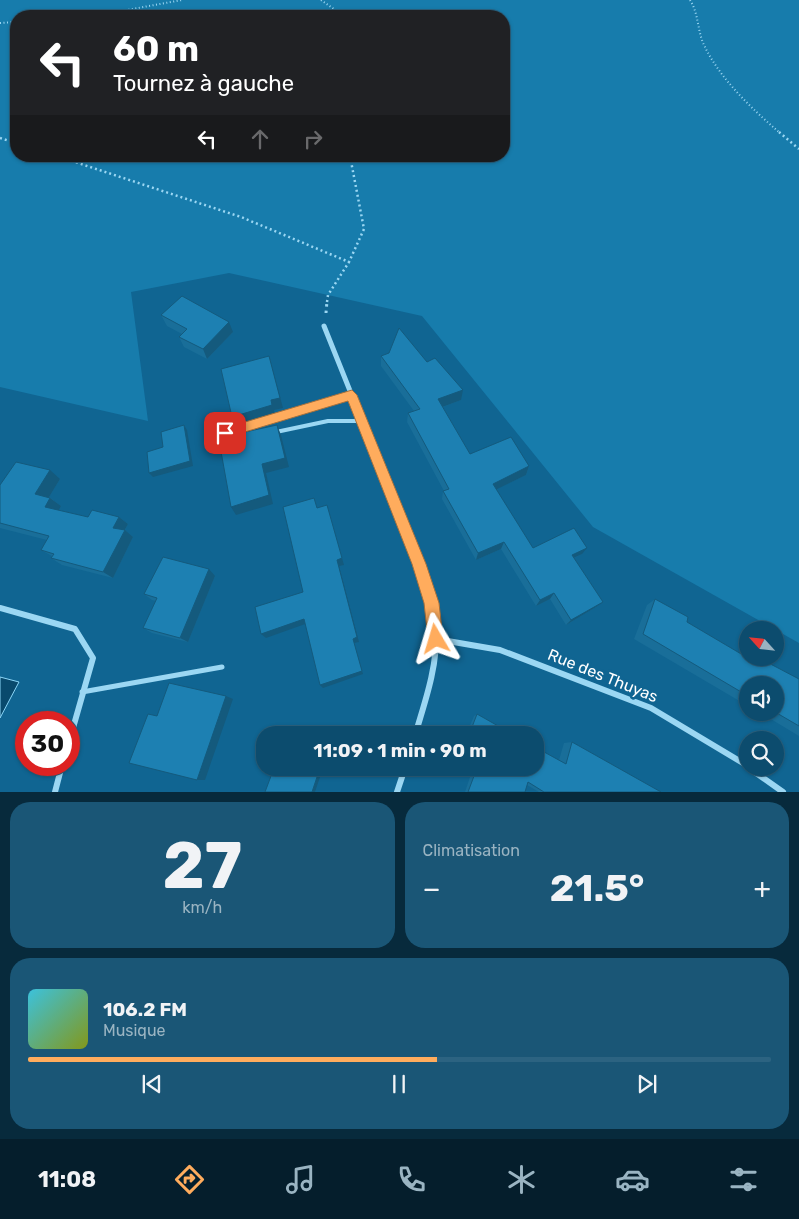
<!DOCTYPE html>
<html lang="fr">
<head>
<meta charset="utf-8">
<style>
  :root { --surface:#0c4c6e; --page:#1a5676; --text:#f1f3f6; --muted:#9ab4c2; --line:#2c6381; --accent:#ffac5d }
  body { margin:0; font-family:Rubik,sans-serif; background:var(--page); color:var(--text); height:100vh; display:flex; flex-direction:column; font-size:19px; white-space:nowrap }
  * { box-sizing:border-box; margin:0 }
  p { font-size:16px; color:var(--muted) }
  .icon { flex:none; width:28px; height:28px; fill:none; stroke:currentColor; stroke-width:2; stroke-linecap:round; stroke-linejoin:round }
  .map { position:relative; height:792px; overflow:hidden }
  .drawer { display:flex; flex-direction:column; gap:10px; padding:10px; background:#072a3c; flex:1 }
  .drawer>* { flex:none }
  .banner { position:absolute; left:10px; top:10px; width:500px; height:152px; border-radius:20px; box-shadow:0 1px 4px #0004,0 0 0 1px var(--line); background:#202124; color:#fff; overflow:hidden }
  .needle { width:32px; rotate:297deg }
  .controls { position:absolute; left:739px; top:621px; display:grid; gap:10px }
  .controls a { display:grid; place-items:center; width:45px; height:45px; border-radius:50%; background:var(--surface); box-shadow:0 1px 4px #0004,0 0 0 1px var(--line); font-size:25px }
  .speed { position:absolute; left:15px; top:711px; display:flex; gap:10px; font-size:25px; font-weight:700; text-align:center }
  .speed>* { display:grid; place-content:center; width:65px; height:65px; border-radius:50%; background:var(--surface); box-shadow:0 1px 4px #0004,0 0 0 1px var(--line); line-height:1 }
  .speed .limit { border:8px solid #d22; background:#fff; color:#111 }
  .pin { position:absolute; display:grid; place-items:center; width:42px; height:42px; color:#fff; margin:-21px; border-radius:10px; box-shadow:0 2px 8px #0006 }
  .me { position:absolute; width:55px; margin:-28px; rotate:353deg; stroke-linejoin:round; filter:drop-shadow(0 0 4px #0008) }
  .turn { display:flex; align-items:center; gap:18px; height:105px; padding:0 20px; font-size:22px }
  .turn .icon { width:65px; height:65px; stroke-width:2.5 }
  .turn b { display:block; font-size:35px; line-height:42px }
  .lanes { display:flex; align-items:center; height:48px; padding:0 20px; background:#0003; justify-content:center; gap:25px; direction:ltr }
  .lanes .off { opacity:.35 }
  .big { font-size:38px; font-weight:700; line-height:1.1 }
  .drawer .card { flex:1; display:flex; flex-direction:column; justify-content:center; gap:8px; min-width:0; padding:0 18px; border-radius:20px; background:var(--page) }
  .drawer .dial { align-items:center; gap:0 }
  .dial b { font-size:65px; line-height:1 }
  .song { display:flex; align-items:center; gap:15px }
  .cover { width:60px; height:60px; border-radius:8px; background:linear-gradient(135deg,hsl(190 70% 55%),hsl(70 70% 35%)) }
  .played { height:5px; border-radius:2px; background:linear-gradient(90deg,var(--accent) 55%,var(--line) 55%) }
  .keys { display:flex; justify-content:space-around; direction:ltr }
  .heat { display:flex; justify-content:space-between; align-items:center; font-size:28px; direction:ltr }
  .drawer .tiles { flex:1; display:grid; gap:10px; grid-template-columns:1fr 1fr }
  .card:last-child { grid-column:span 2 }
  .trip { position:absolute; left:256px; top:726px; width:288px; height:50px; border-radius:20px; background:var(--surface); box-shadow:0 1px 4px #0004,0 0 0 1px var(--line); font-weight:700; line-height:50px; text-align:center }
  .dock { display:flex; height:80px; justify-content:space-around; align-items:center; background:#051e2c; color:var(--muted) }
  .dock .icon { width:35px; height:35px }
  .dock .active { color:var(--accent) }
  .dock b { font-size:22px; color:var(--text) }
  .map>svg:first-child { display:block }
  .green { fill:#177cac; fill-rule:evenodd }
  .water { fill:#094a6d; stroke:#8cd6f7 }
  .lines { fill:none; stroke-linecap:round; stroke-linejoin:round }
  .path-far2 { stroke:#9bd7f3; stroke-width:2; stroke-dasharray:1 2.5; stroke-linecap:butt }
  .path-far1 { stroke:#9bd7f3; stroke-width:2.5; stroke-dasharray:2 3; stroke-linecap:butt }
  .path { stroke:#9bd7f3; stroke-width:3; stroke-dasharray:2.5 4; stroke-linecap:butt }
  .lane-far1 { stroke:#9bd7f3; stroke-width:4 }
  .lane { stroke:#9bd7f3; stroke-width:5 }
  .street-far1 { stroke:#9bd7f3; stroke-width:5 }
  .street { stroke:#9bd7f3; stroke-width:6 }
  .wall { fill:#196e99 }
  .shaded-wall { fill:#145a7d }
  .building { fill:#1d80b2; stroke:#145a7d }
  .route { fill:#ffac5d; stroke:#a6703c }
  .labels { text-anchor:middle; stroke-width:5; stroke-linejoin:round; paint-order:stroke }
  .near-street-label { font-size:16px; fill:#fff; stroke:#106592 }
</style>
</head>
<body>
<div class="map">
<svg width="799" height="792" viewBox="0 0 799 792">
  <rect width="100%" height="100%" fill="#106592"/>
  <!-- green -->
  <path class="green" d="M0,0H799V643L593,527L422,316L229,273L131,292L148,421L0,387ZM16,16H504V156H16Z"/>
  <!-- water -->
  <path class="water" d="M0,677L19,682L0,718Z"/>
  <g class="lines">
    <!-- path-far2 -->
    <g class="path-far2">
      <path d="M321,0L344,16"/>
      <path d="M690,0C699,14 697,30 704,45C720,79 752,109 780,133"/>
      <path d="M94,16L182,0"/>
      <path d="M0,23L16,22"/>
    </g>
    <!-- path-far1 -->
    <g class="path-far1">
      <path d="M779,132L799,149"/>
      <path d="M0,138L16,143"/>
      <path d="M57,156L241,217L349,262L364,229L350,156"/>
      <path d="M327,302L328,295L349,262"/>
    </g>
    <!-- path -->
    <path class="path" d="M326,313L327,301"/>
    <!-- lane-far1 -->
    <g class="lane-far1">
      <path d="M276,432L328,421H362"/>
      <path d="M207,439L352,395"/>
    </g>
    <!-- lane -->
    <path class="lane" d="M82,692L222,667"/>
    <!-- street-far1 -->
    <path class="street-far1" d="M324,326L401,518"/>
    <!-- street -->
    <g class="street">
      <path d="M400,517C414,552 433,591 436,630C438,665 425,702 415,735"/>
      <path d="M0,608L75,629L93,658L69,742"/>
      <path d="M436,639L500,650L651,708L748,766"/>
      <path d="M749,768L783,792"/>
      <path d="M55,792L62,765"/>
      <path d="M397,792L405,768"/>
    </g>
  </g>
  <!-- wall -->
  <g class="wall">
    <path d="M161,315L233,332L207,359L184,347L179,337L182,334L167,326Z"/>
    <path d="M381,356L427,362L461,400L443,407L470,454L529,466L526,475L496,489L533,548L582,554L574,558L603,602L596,607L566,625L550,599L536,606L501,549L476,560L442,499L443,491H444L407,422L408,413L414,411L381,366Z"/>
    <path d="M60,479L49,497L61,506L58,510L88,517H119L128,524L125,530L133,537L113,578L62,565L51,558L52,556L41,550L47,540L0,528V485Z"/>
    <path d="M215,576L188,642L152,633L143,628L156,601L152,600L144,594Z"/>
    <path d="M655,599L687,622L748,658H759L799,679V736L759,712H775V685H748V706L634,639L647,605Z"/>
    <path d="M477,714L514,735H466L474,716Z"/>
    <path d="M572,742L661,792H539L527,785L525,792H465L473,768H535L559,760L564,743Z"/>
  </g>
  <!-- shaded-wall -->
  <g class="shaded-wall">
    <path d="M229,322L233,332L207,359L203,349Z"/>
    <path d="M269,356L283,408L274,410L275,414L236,426L232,417L271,400Z"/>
    <path d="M463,390L461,400L437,409L438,399Z"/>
    <path d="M184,425L187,430L193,466L153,477L149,473Z"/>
    <path d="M277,425L281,435L289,467L266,473L273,504L236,515L231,507L262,464Z"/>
    <path d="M529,466L526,475L491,492L493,484Z"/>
    <path d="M50,470L60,479L46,502L35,494Z"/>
    <path d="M50,498L61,506L56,515L45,507Z"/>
    <path d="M119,517L128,524L122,535L113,528Z"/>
    <path d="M125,530L133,537L113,578L103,572Z"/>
    <path d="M504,542L501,549L476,560L478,553Z"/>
    <path d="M587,548L582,554L567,561L572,555Z"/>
    <path d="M342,558L344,565L339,566L359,642L354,643L363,674L323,688L320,685L353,639L337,560Z"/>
    <path d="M209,569L215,576L188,642L180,638Z"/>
    <path d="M554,593L550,599L536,606L540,600Z"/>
    <path d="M603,602L596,607L566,625L571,620Z"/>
    <path d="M304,619L308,623L266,638L261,634Z"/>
    <path d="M226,696L233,699L205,780H197Z"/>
    <path d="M320,768H323L315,792H312Z"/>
  </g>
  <!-- building -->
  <g class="building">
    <path d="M182,296L229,322L203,349L179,337L187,329L161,315Z"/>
    <path d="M399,328L427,362L435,358L463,390L438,399L470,454L511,437L529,466L493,484L533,548L574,528L587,548L572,555L603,602L571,620L554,593L540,600L504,542L478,553L443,491L449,489L408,413L420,409L381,356L389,353Z"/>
    <path d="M269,356L280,398L271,400L272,405L232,417L221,369Z"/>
    <path d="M184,425L190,461L149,473L147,452L163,447L161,432Z"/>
    <path d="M277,425L285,458L262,464L269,495L231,507L220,446L237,441L236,434Z"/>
    <path d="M16,462L50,470L35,494L50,498L45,507L88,517L92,510L119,517L113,528L125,530L103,572L51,558L54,554L41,550L49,536L0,523V485Z"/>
    <path d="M314,498L317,508L327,505L342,558L337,560L357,637L353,639L362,671L320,685L304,619L261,634L255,607L303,592L283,507Z"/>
    <path d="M163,557L209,569L180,638L143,628L157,598L144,594Z"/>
    <path d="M655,599L688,617L687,622L748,658L753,661L754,658H759L799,679V726L775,712V685H748V696L643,634Z"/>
    <path d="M169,683L226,696L197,780L129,763L148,714L157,716Z"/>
    <path d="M477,714L514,735H469Z"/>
    <path d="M287,730L299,735H285Z"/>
    <path d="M572,742L661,792H544L528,782L525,792H468L477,768H535V747L566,764Z"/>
    <path d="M274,768H320L312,792H265Z"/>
  </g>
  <!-- route -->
  <path class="route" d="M352,390L357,395L426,564L439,603L443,639L441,645L436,647L430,645L428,639L424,603L412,564L348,401L225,438L219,433L225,428Z"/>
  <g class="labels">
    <!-- near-street labels -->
    <g class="near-street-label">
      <text transform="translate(603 675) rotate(22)" y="6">Rue des Thuyas</text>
    </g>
  </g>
</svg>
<div class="controls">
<a><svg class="needle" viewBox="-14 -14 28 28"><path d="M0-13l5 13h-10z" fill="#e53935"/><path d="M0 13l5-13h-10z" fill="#9ab4c2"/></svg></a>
<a><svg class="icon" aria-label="sound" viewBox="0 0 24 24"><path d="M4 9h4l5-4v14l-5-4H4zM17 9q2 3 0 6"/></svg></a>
<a><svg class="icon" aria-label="search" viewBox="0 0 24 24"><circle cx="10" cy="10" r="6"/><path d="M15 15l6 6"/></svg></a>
</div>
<div class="speed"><div class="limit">30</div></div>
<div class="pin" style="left:225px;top:433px;background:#d93025"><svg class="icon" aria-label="arrive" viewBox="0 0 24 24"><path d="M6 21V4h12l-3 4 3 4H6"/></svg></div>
<svg class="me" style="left:436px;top:639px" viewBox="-20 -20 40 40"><path d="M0-17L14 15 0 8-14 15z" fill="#ffac5d" stroke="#fff" stroke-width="4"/></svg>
<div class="trip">11:09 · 1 min · 90 m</div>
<div class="banner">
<div class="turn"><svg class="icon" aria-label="left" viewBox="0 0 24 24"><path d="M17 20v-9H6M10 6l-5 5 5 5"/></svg><div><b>60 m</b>Tournez à gauche</div></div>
<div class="lanes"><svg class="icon" aria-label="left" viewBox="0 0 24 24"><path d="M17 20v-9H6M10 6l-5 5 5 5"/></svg><svg class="icon off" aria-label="ahead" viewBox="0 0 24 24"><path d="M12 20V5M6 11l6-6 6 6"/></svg><svg class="icon off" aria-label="right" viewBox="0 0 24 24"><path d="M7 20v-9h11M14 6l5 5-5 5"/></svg></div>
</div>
</div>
<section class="drawer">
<div class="tiles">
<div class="card dial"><b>27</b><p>km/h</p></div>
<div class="card"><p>Climatisation</p>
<div class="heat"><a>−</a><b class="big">21.5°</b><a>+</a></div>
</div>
<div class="card">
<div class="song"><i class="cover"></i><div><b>106.2 FM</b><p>Musique</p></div></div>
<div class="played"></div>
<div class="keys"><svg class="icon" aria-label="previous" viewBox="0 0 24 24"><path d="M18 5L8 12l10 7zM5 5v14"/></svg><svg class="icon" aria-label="pause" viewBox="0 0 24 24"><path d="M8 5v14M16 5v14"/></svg><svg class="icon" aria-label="next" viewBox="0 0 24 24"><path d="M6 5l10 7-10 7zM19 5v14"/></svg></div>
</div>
</div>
</section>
<nav class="dock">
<b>11:08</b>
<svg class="icon active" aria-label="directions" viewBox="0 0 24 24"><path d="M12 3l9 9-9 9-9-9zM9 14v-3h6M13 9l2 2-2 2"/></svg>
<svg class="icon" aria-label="music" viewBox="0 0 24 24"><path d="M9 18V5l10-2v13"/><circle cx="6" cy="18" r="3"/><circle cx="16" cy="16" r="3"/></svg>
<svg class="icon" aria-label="phone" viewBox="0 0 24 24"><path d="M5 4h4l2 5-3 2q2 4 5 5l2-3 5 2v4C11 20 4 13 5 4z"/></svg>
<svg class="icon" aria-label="climate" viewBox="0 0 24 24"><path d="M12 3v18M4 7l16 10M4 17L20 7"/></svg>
<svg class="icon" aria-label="car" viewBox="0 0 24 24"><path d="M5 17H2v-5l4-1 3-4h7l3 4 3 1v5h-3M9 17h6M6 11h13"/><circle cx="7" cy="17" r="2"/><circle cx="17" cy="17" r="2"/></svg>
<svg class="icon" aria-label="filters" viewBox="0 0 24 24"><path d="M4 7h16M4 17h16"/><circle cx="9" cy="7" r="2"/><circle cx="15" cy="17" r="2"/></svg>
</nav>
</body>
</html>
